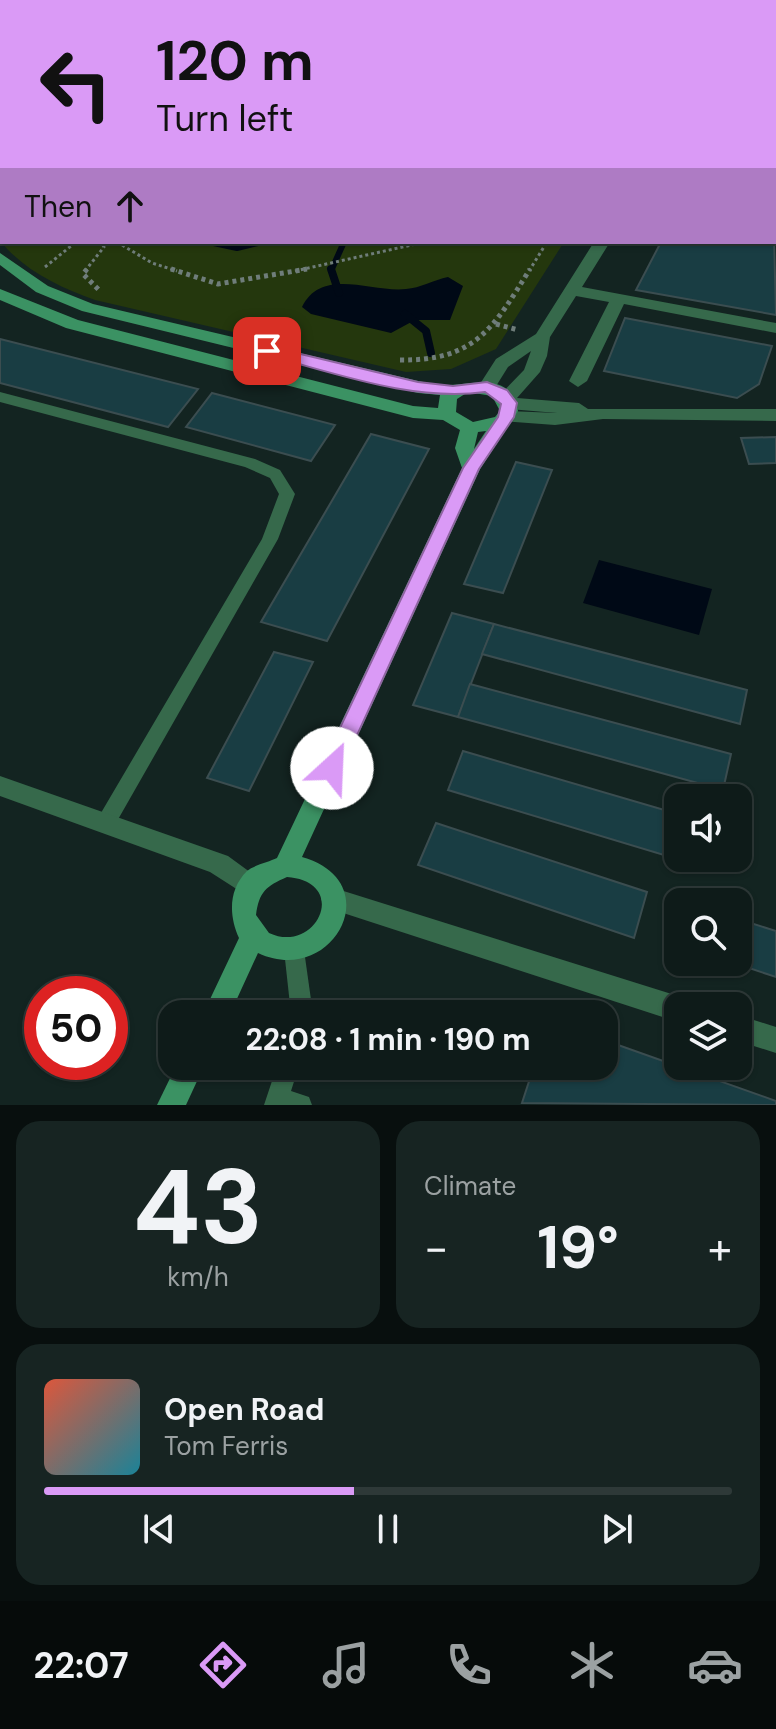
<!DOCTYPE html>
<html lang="en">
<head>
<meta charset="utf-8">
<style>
  :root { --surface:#0e1b19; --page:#172422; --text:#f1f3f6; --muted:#9ba1a2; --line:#2e3938; --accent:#da9af6 }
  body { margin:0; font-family:"DM Sans",sans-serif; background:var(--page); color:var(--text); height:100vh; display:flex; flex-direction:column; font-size:30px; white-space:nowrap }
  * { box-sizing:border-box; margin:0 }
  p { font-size:26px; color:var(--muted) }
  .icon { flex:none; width:44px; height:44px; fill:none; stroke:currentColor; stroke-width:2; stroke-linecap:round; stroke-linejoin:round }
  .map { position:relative; height:1105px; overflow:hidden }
  .panel { display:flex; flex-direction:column; gap:16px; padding:16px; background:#080f0e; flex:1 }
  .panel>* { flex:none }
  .hud { position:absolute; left:0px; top:0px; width:776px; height:244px; box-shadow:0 2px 6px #0004,0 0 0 2px var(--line); background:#da9af6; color:#111; overflow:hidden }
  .tools { position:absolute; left:664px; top:784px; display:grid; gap:16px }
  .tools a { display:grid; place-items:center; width:88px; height:88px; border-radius:16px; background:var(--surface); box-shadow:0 2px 6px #0004,0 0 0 2px var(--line); font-size:40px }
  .speed { position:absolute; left:24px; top:976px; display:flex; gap:16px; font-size:40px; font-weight:700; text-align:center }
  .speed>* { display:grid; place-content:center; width:104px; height:104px; border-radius:50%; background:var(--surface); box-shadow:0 2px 6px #0004,0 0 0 2px var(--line); line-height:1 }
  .speed .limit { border:12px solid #d22; background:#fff; color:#111 }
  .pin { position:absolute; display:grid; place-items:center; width:68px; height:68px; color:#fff; margin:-34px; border-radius:16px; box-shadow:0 4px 12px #0006 }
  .me { position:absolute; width:88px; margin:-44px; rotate:25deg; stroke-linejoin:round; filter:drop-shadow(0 0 6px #0008) }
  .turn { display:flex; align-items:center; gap:28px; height:168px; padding:0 24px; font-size:36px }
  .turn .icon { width:104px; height:104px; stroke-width:2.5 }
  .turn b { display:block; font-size:56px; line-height:68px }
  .then { display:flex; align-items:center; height:76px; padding:0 24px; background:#0003; gap:16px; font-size:30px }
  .big { font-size:60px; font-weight:700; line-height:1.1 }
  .panel .card { flex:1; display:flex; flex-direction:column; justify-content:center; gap:12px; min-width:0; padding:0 28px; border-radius:24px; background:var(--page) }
  .panel .dial { align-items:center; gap:0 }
  .dial b { font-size:104px; line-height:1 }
  .song { display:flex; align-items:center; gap:24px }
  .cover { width:96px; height:96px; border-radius:12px; background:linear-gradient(135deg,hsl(10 70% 55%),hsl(190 70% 35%)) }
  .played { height:8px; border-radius:4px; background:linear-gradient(90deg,var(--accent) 45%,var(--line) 45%) }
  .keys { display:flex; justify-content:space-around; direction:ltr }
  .heat { display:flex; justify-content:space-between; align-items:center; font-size:44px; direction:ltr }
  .panel .tiles { flex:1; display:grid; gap:16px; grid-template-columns:1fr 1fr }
  .card:last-child { grid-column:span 2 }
  .trip { position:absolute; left:158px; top:1000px; width:460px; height:80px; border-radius:24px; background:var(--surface); box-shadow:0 2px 6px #0004,0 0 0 2px var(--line); font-weight:700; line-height:80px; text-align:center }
  .tabs { display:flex; height:128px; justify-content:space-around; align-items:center; background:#060b0a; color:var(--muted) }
  .tabs .icon { width:56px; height:56px }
  .tabs .selected { color:var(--accent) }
  .tabs b { font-size:36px; color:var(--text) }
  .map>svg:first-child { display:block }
  .green { fill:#24370d }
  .water { fill:#000916 }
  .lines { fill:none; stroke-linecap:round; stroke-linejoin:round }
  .stream-far1 { stroke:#000916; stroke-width:6 }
  .stream { stroke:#000916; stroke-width:8 }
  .building { fill:#193d43; stroke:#3b4d50; stroke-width:2 }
  .path-far1 { stroke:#6f7d7a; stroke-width:3; stroke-dasharray:3 3; stroke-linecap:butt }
  .path { stroke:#6f7d7a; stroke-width:5; stroke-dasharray:4 4; stroke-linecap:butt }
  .lane { fill:#36694b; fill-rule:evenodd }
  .street { fill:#36694b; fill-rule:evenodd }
  .secondary { fill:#3b9263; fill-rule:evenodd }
  .route { fill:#da9af6; stroke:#8e64a0; stroke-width:2 }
</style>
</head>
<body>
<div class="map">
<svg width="776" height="1105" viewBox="0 0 776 1105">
  <rect width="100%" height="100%" fill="#132421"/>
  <!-- green -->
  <g class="green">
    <path d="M43,0H632L42,2Z"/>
    <path d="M2,122V242H564L496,349L451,369L406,372L95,300C59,287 25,271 0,241Z"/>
  </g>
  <!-- water -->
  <g class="water">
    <path d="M448,277L463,286L450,320H415L391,333L311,314L302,307C322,266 372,293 406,289C420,288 434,280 448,277Z"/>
    <path d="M599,560L712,589L699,635L583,603Z"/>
  </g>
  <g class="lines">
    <!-- stream-far1 -->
    <g class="stream-far1">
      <path d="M193,2L197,0"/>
      <path d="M209,242L237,248L262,242"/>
      <path d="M331,271L344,242"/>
    </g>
    <!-- stream -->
    <g class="stream">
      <path d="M331,269L339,293"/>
      <path d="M405,314L426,331L431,353"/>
    </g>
  </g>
  <!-- building -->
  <g class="building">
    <path d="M774,237L776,315L636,290L661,242H774Z"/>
    <path d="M625,318L772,346L759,384L737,398L604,371Z"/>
    <path d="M0,339L198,389L168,427L0,383Z"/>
    <path d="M212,393L335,425L311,461L186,427Z"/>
    <path d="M371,434L429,449L327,641L261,622Z"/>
    <path d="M776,437V463L749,464L741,438Z"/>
    <path d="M516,462L552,470L503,593L464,584Z"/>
    <path d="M452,613L494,624L458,717L413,705Z"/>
    <path d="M494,624L747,690L740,724L482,654Z"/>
    <path d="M274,652L313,662L249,791L207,778Z"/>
    <path d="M470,684L731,754L723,790L458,717Z"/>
    <path d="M463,751L678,814V858H709L707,868L448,790Z"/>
    <path d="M436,823L647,892L634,938L418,865Z"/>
    <path d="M738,919L776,931V977L731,962H738Z"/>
    <path d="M604,1040L776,1101V1105L522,1103L534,1066H604Z"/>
  </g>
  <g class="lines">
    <!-- path-far1 -->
    <g class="path-far1">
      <path d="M587,0L590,2"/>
      <path d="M640,0L652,2"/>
      <path d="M160,2L169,0"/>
      <path d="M295,2L300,0"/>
      <path d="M420,2L428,0"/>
      <path d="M117,242L152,263L177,271"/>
      <path d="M45,267L76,242"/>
      <path d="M85,271L104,247L101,242"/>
      <path d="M295,271L425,242"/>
      <path d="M529,271L547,242"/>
    </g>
    <!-- path -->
    <g class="path">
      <path d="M87,269L83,274L99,290"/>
      <path d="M171,269L218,284L307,269"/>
      <path d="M496,324L518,330"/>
      <path d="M400,360C476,361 494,327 530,269"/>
    </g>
    <!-- lane -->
    <g class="lane">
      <path d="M0,392L255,459L280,470L295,494L278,539L112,830L105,832L98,830L95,824L98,818L262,539L279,494L270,478L245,467L0,402Z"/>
      <path d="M294,940L301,943L304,950L313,1014H291L284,950L287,943Z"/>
      <path d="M277,1066H299L291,1091L309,1097L312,1105H264Z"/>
    </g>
    <!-- street -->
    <g class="street">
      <path d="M666,0H680L665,2Z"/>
      <path d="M720,0H734L735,2H721Z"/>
      <rect x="774" y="14" width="2" height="8"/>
      <rect x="774" y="205" width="2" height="8"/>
      <path d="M594,242H610L582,287L776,323V333L624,304L587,381L578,387L569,381L609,302L576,296L550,337L547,356L540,372L517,398L579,403L588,409H776V421L603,419L555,425L500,421L497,417L500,413L506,411L557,413L509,409L503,407L497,398L524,370L531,351L508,367L493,391L487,393L478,387L496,359L536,334Z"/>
      <path d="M0,776L228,856L258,878L261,886L258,894L249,897L210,872L0,796Z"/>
      <path d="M334,888L678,996L687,1000L690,1006H678V1022L334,910L325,907L321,899L325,891Z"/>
      <path d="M738,1015L776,1027V1053L738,1041Z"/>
    </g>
    <!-- secondary -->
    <g class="secondary">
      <rect x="8" y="0" width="12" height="2"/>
      <path d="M28,0H40L27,2Z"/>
      <path d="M2,31V43L0,44V32Z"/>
      <path d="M0,90H2L0,104Z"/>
      <path d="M0,253L48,286L93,304L418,381C428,383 440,385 450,385C476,384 511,372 518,411L480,469L302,857C390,882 332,988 258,953L230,1014H203L239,938C229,916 228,890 247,871C254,865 269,862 277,858L462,468L455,448L460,430L443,420L413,418L66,328L0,300V289L78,320L413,406L438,408L440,395L418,393L82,311L36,292L0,265ZM468,392L492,396L500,411L495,417L473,422L456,412L457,399ZM486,431L474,449L478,432ZM287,877C351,882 316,955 269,933L256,915C259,892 266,886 287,877Z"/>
      <path d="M176,1066H204L186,1105H157Z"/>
    </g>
  </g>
  <!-- route -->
  <path class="route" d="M267,346L418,382L453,386L487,382L507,390L517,403L514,417L479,469L342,768L332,776L321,768L463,468L498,417L501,404L485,392C411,402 333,372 262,354V347Z"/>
</svg>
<div class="tools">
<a><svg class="icon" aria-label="sound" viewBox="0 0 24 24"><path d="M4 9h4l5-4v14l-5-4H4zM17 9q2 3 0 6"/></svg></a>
<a><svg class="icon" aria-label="search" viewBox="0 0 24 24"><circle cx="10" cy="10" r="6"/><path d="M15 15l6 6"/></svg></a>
<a><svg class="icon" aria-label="layers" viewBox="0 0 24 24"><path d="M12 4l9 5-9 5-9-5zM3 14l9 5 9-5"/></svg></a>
</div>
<div class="speed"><div class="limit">50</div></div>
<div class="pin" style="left:267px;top:351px;background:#d93025"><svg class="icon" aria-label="arrive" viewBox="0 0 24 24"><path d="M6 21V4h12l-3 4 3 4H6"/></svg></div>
<svg class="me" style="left:332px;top:768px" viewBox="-20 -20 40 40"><circle r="19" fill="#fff"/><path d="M0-13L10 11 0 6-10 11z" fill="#da9af6"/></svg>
<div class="trip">22:08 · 1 min · 190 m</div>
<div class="hud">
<div class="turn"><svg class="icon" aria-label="left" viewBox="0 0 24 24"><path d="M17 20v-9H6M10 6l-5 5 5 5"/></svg><div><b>120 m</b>Turn left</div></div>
<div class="then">Then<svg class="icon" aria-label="ahead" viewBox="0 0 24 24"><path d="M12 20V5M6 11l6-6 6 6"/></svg></div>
</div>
</div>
<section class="panel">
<div class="tiles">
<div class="card dial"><b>43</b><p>km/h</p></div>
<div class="card"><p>Climate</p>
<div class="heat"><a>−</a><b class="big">19°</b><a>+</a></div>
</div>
<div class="card">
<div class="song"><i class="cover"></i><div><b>Open Road</b><p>Tom Ferris</p></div></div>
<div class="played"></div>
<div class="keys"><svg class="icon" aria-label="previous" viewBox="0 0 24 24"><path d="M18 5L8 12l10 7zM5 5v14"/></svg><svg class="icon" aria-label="pause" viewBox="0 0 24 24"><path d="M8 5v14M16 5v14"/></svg><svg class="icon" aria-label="next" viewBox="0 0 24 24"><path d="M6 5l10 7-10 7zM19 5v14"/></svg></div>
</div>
</div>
</section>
<nav class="tabs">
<b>22:07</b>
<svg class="icon selected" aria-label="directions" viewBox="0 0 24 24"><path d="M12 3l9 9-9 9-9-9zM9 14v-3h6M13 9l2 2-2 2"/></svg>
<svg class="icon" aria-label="music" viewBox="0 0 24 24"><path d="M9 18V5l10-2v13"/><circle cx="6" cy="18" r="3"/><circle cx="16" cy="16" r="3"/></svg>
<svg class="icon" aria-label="phone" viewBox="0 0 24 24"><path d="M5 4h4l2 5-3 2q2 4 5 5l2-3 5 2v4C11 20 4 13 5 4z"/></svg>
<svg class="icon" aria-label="climate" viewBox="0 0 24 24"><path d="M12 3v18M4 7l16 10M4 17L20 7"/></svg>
<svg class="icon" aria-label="car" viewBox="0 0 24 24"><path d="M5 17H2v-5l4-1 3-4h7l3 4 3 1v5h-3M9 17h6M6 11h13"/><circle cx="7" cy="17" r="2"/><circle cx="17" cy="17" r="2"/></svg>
</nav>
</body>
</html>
